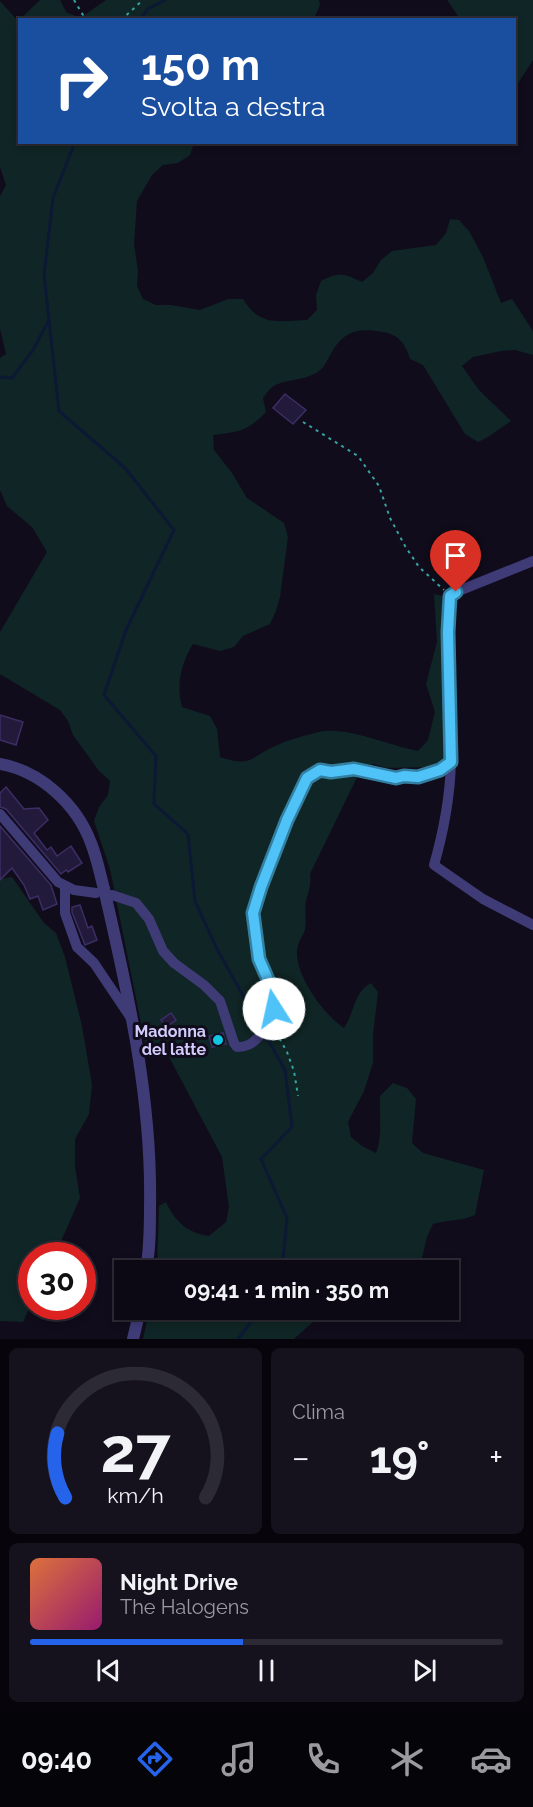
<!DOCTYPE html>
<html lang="it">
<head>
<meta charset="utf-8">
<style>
  :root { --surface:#0c0914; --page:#15121d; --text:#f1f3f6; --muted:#9a9aa0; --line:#2c2a34; --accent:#2563eb }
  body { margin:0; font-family:Raleway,sans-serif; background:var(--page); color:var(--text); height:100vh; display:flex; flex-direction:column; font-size:22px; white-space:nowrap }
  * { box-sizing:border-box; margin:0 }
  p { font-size:20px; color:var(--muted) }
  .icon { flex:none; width:33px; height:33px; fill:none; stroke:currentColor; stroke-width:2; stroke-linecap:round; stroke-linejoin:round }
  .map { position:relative; height:1339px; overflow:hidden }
  .sheet { display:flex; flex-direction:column; gap:9px; padding:9px; background:#07050b; flex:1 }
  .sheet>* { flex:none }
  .guide { position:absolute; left:18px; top:18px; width:498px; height:126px; border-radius:0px; box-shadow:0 3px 9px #0003,0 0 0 2px var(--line); background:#1a4fa0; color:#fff; overflow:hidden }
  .speed { position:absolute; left:18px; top:1242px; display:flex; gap:12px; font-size:30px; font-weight:700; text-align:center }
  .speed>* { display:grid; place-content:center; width:78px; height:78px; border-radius:50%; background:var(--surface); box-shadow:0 3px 9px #0003,0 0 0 2px var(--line); line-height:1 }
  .speed .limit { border:9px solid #d22; background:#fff; color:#111 }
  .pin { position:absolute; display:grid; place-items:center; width:51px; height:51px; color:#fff; margin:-62px -26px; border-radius:50% 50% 50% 0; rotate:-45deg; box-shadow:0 0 6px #0007 }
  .pin .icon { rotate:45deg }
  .me { position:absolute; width:66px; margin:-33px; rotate:350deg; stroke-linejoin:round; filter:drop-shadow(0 0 4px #0008) }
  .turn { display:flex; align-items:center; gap:21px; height:126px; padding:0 24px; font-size:27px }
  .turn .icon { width:78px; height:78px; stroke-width:2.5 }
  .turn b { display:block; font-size:42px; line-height:51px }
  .big { font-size:45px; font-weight:700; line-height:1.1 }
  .sheet .card { flex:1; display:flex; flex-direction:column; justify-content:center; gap:9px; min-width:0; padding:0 21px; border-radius:9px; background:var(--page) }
  .sheet .dial { align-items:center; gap:0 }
  .dial svg { height:156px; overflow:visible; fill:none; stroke:var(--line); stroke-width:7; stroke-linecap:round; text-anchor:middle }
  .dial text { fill:var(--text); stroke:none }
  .song { display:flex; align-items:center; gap:18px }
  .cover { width:72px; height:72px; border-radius:9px; background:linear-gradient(135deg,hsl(20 70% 55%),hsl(320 70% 35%)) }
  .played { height:6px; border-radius:3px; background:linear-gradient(90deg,var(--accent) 45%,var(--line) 45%) }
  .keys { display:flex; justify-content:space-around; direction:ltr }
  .heat { display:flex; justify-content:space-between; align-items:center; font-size:33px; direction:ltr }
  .sheet .tiles { flex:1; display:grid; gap:9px; grid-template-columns:1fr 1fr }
  .card:last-child { grid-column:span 2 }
  .trip { position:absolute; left:114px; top:1260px; width:345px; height:60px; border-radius:0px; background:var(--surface); box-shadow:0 3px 9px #0003,0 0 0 2px var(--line); font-weight:700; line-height:60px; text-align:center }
  .tabs { display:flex; height:96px; justify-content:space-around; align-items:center; background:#050408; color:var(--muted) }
  .tabs .icon { width:42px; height:42px }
  .tabs .current { color:var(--accent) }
  .tabs b { font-size:27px; color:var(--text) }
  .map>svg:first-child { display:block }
  .green { fill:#102525 }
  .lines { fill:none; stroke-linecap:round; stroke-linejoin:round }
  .stream { stroke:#0c1935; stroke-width:3 }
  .building { fill:#221a3b; stroke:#3b2e65; stroke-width:1.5 }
  .path { stroke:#35a5a2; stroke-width:2; stroke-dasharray:3 4.5; stroke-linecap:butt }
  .minor { stroke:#3f3b77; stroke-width:10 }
  .tertiary { stroke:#3f3b77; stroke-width:12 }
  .tertiary-bridge { stroke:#3f3b77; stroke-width:12 }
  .route-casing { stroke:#337fa1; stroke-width:15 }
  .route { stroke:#4fc3f7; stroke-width:10 }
  .poi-dot { fill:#11c5e1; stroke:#100c1b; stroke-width:2 }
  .labels { text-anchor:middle; stroke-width:6; stroke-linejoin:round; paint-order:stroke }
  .poi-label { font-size:16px; font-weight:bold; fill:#d2cbfb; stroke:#100c1b; text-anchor:end }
</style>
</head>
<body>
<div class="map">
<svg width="533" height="1339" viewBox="0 0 533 1339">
  <rect width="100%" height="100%" fill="#100c1b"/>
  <!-- green -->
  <g class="green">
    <path d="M40,0H60L66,12L80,18L106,0H319L320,5L314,19L20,20V142L194,143L190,155L178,163L163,165L152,175L137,201L134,244L138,271L137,286L143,299L156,305H171L200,310L228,299H243C260,327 278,321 307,320L317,310L316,295L321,281C338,272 344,273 362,282L373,273L381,260L392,251L436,245L446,233L450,219L459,220L469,231L483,257L501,303L512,299L533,331V355L515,350L501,351L473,357L462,366L479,390L511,421L488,437L478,442L465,434L423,365L410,359C405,343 399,335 383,332C359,328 345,330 332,352C326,361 326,367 316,373C303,381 284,379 272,387C269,390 265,395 263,398L266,412C248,431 239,432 213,435L214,450L232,473L247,498L284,523L288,537L280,597L276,611L270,624L243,636L234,647L220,651L193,644C181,664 176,684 182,707L210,716L217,729L220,757C252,768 250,757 275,746C288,740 302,736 315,733C343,724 389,746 418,751L428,740L435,712L426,684L437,642L434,594L442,596L445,759L433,767L387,768L373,764L360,771L310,874C311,887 309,890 306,901C304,910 307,920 305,929C304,935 299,940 298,946C291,971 324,1015 344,1028C355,1012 353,993 371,983L378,992L373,1035V1063L364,1091L348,1122L351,1137L362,1146L376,1153C383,1135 379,1115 380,1096L393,1083L407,1088L416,1099L412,1143L423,1153L484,1170L475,1215C459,1222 449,1219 433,1224L427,1237L419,1270H157L159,1206L166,1202C175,1222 188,1233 209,1236L226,1222L229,1207L222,1157L168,1055L146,1048L110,869L94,821L99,807L108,795L110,781L99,771L73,735L68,721L60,710L0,674V632L47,552L32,527L7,506L0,490V358L6,354L0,329V196L6,185L0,167V1L18,21Z"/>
    <path d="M447,0H533V60L515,88L514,20L460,19Z"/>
    <path d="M12,877L44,923L56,933L65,957L82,1026L92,1085L89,1114L75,1139V1167L80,1198L55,1255L32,1256L31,1304L23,1322L0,1321V879Z"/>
    <path d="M149,1310H331L314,1321L294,1339H143Z"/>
  </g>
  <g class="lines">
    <!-- stream -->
    <g class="stream">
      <path d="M139,20L148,9L165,0"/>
      <path d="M75,142L53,198L44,275L59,411L125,468L174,530L126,630L104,695L156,756L154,804L188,834L195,901L217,949L260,1026"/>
      <path d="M0,377L12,378L33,350L48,322"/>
      <path d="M267,1038L285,1070L292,1127L261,1159L287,1218L282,1270"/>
      <path d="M238,1339L260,1310"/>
    </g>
  </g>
  <!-- building -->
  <g class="building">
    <path d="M285,394L306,410L293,424L273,408Z"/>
    <path d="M0,715L23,722L16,745L0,740Z"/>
    <path d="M6,787L24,809L39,808L48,820L34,833L47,850L51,847L57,856L71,846L82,863L68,872L66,870L61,874L6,809L0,807V793Z"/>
    <path d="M0,826L51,885L57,904L43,910L38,896L30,899L24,885L12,868L0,880Z"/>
    <path d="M80,905L88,928L92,926L97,940L85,945L72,912V907Z"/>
    <path d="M171,1013L176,1020L166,1027L161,1020Z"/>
    <path d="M223,1033L226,1044L212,1047L209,1036Z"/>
  </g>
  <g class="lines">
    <!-- path -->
    <g class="path">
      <path d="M74,0L86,20"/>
      <path d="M121,20L143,0"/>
      <path d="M303,422L358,456L379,486L390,518L405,546L419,567L444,590"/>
      <path d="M276,1032L287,1052L294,1071L298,1096"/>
    </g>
    <!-- minor -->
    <g class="minor">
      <path d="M451,762C450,798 444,830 434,865L483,899L533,925"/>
      <path d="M0,814L58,882L74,890L96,893"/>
      <path d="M65,886V913L77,947L94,963L131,1018"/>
      <path d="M112,895L136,903L149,919L163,951L174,963L204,985L220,1001L234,1043L237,1047C250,1047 256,1041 263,1031C284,1003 268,986 259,959C255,946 252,927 253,913C254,897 298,788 308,778C311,775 316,772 319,770L331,772L354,769L396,778L404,776L418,777L440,770L451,762L448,632L450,596L456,592L533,561"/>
    </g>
    <!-- tertiary -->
    <g class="tertiary">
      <path d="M0,764C41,771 77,805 91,843C97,858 100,874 104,889"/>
      <path d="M107,902C130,1002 152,1103 150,1206C150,1228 150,1249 146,1270"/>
      <path d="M133,1339L140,1310"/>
    </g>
    <!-- tertiary-bridge -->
    <path class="tertiary-bridge" d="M104,889L107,902"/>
  </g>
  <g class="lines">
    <!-- route casing -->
    <g class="route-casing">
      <path id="route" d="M274,1009L269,982L259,959L253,913L261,887L287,820L307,778L320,770L331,772L354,769L396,778L404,776L418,777L440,770L451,762L448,632L450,596L456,592"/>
    </g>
    <!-- route -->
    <use href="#route" class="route"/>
  </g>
  <!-- markers -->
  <circle class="poi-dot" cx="218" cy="1040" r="6"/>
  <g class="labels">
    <!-- poi labels -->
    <g class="poi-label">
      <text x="206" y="1037">Madonna<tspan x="206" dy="18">del latte</tspan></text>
    </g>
  </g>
</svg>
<div class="speed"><div class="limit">30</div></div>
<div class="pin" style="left:456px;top:592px;background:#d93025"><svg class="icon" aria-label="arrive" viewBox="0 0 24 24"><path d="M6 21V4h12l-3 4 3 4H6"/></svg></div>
<svg class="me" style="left:274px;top:1009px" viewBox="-20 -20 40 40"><circle r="19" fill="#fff"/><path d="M0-13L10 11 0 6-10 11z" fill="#4fc3f7"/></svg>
<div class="trip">09:41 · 1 min · 350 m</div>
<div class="guide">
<div class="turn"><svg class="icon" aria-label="right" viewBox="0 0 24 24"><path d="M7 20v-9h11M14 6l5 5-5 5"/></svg><div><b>150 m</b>Svolta a destra</div></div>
</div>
</div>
<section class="sheet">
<div class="tiles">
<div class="card dial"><svg viewBox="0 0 100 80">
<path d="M14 69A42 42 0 1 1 86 69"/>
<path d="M14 69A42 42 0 0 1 10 36" stroke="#2563eb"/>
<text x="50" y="56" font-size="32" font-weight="700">27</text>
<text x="50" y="72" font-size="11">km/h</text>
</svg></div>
<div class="card"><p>Clima</p>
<div class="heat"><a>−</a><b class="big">19°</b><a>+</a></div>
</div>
<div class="card">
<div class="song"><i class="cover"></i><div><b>Night Drive</b><p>The Halogens</p></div></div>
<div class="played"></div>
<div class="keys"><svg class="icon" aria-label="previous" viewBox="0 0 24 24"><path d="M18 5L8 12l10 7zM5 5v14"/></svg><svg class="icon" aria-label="pause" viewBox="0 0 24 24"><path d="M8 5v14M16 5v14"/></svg><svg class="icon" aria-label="next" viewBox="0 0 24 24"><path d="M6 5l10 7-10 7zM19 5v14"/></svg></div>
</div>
</div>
</section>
<nav class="tabs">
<b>09:40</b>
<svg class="icon current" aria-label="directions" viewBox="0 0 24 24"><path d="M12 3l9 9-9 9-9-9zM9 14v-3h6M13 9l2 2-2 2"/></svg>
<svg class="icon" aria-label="music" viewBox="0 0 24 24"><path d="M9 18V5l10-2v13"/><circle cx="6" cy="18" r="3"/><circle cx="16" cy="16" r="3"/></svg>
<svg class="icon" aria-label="phone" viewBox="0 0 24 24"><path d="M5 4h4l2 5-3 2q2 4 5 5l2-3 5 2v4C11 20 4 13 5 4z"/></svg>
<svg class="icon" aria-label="climate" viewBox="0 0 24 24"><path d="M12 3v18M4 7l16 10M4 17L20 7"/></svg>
<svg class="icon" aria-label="car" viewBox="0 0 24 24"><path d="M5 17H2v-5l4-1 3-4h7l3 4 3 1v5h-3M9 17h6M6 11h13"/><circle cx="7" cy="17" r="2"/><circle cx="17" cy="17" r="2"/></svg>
</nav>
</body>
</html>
